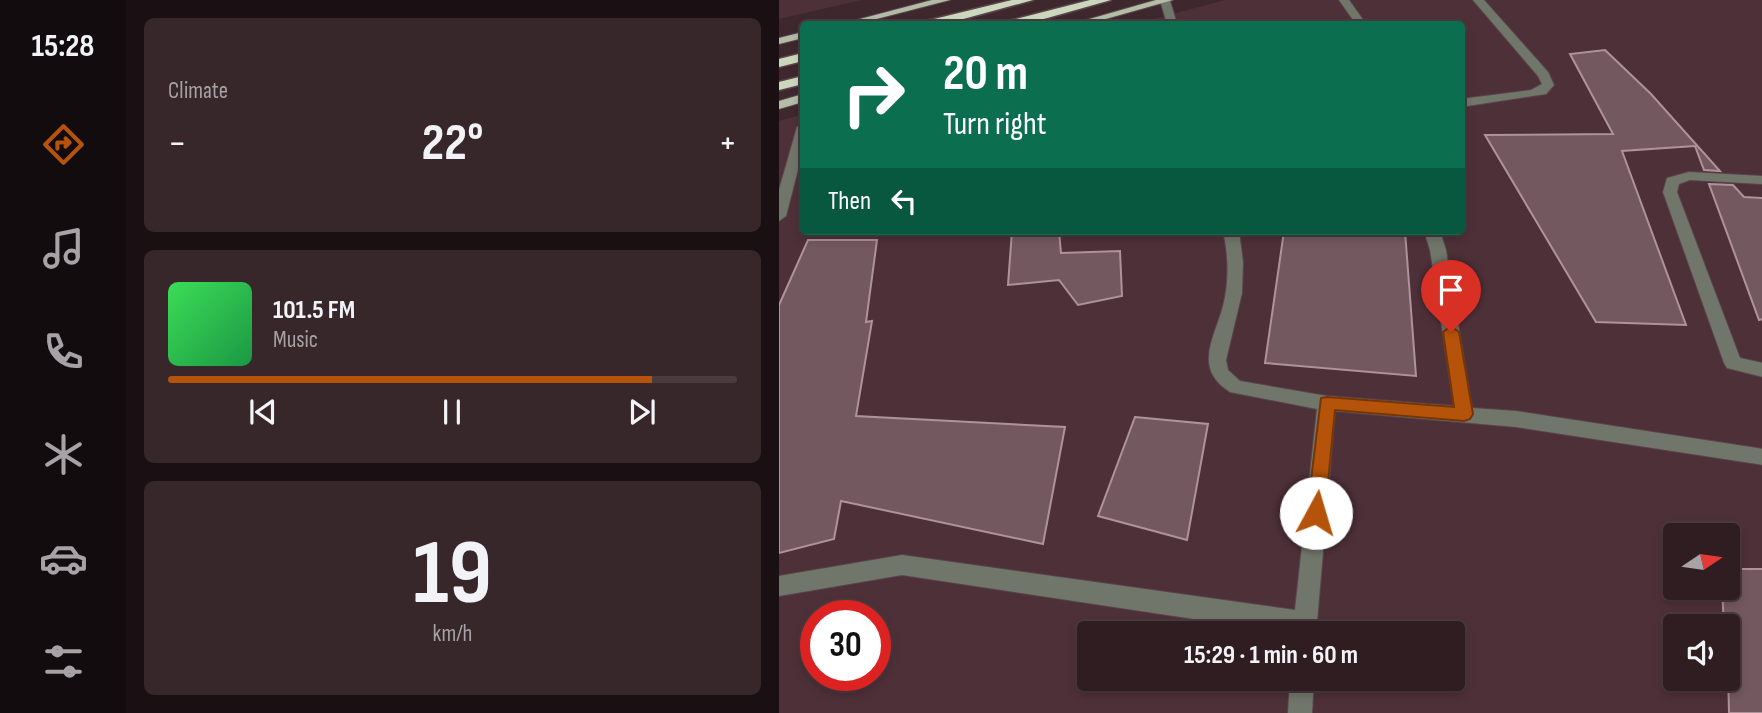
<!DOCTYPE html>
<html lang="en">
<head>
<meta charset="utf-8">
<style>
  :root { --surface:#2f1d22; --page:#37262a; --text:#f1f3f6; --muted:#a7a2a5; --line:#4a3b40; --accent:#b45309 }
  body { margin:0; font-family:"Sofia Sans Condensed",sans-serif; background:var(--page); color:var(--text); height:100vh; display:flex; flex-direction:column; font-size:26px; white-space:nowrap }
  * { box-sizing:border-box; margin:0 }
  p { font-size:23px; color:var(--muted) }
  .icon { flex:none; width:38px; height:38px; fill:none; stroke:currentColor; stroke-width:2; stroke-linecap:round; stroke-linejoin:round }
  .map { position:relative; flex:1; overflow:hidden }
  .sheet { display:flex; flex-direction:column; gap:18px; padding:18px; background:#1a1013; width:653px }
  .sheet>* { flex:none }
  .banner { position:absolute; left:21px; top:21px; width:665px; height:214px; border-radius:7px; box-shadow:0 4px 10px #0003,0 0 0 2px var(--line); background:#0b6e4f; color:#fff; overflow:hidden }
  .needle { width:46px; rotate:77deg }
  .controls { position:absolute; left:884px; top:523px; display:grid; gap:14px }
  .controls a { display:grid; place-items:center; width:77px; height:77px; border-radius:7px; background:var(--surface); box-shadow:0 4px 10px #0003,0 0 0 2px var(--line); font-size:35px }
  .speed { position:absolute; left:21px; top:600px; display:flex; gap:14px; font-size:35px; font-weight:700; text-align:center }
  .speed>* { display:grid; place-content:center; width:91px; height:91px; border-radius:50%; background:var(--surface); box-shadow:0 4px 10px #0003,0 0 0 2px var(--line); line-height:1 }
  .speed .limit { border:10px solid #d22; background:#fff; color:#111 }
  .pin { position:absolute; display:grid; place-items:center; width:60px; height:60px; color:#fff; margin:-72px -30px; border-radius:50% 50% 50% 0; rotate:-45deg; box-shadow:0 0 7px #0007 }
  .pin .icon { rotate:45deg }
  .me { position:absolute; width:77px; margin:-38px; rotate:6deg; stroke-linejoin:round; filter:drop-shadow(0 0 5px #0008) }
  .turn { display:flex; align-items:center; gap:24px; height:147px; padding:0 28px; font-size:32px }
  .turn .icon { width:91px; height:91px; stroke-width:2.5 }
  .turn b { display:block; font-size:49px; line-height:60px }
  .then { display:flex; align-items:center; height:66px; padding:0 28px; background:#0003; gap:14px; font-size:26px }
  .big { font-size:52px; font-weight:700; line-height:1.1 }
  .sheet .tile { flex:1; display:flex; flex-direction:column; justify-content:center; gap:10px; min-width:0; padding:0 24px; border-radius:10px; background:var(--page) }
  .sheet .dial { align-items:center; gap:0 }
  .dial b { font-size:91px; line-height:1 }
  .song { display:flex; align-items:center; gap:21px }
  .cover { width:84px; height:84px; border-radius:10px; background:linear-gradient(135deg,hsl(130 70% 55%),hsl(140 70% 35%)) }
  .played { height:7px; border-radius:4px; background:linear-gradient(90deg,var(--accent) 85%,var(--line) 85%) }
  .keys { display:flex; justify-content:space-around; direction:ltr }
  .heat { display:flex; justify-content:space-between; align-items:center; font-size:38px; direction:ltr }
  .trip { position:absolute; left:298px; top:621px; width:388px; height:70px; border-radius:7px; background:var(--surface); box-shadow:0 4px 10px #0003,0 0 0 2px var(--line); font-weight:700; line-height:70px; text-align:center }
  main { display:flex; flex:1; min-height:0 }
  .tabs { display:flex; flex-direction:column; width:126px; justify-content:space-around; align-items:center; background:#130c0e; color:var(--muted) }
  .tabs .icon { width:49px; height:49px }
  .tabs .on { color:var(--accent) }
  .tabs b { font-size:32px; color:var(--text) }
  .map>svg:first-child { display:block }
  .built { fill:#4e3039; fill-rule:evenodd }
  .building { fill:#745860; stroke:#b0929a; stroke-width:2 }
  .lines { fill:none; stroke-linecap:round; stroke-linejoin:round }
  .minor-casing { stroke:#5b454b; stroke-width:2 }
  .major-casing { stroke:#5b454b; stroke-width:2 }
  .highway-casing { stroke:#5b454b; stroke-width:3 }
  .minor { fill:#71766b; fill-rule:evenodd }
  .major { fill:#b2bca6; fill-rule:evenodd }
  .highway { fill:#ccd8be; fill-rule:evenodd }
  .route { fill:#b45309; stroke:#753606; stroke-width:2 }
</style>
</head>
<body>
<main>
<nav class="tabs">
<b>15:28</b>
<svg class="icon on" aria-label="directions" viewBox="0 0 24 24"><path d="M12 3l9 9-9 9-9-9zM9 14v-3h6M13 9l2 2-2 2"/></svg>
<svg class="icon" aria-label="music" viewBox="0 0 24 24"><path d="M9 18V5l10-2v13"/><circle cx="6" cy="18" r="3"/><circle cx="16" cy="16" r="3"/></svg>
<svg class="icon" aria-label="phone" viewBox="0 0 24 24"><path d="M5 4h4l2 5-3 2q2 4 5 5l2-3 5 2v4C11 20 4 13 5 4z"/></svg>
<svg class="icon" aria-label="climate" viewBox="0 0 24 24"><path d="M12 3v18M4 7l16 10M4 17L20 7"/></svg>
<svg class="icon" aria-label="car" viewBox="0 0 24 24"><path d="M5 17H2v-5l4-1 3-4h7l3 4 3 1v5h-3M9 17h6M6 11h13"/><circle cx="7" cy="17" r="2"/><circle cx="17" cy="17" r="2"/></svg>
<svg class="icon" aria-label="filters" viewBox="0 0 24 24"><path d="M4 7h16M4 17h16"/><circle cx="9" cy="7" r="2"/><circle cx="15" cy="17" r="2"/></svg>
</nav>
<section class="sheet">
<div class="tile"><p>Climate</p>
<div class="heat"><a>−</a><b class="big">22°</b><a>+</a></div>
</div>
<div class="tile">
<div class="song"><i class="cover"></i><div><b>101.5 FM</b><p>Music</p></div></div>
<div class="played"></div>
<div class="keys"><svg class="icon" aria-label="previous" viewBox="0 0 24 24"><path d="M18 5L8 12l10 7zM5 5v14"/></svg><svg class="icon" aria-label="pause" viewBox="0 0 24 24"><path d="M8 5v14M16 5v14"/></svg><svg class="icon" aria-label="next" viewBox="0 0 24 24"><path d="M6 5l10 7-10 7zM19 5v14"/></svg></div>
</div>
<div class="tile dial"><b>19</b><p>km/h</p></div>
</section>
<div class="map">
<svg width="984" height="713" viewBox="0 0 984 713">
  <rect width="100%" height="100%" fill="#3f272e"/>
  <!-- built -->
  <g class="built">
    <path d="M0,0H83L0,19Z"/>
    <path d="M446,0H983V713H0V121L24,114V231H682V24H356ZM896,536H948V588H896ZM37,616H96V676H37ZM896,626H948V679H896ZM310,634H674V679H310Z"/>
  </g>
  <!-- building -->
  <g class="building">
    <path d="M826,50L872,94L941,171L925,170L916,146L843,151L907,325L817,322L706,135L834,134L791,54Z"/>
    <path d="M930,184L954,185L965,197L984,198V319L980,320Z"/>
    <path d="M233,231H280L282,253L341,251L343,296L299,305L280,280L229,285Z"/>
    <path d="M505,231H626L637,376L486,363Z"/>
    <path d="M29,240H98L87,322L93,321L77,416L286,427L264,544L62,501L55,539L0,553V305Z"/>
    <path d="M356,417L429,424L408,540L319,516Z"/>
    <path d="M948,569H984V713H950L948,626H945L943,588H948Z"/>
  </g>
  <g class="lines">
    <!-- minor casing -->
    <g class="minor-casing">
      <g id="minor">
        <path d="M381,0L391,1L398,24H388Z"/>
        <path d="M560,0H570L587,24H577Z"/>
        <path d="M694,0H705L769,72L775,85L767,94L682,107V99L752,90L763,84L759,76Z"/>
        <path d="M24,123V150L7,216L0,221V190L18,127Z"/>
        <path d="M910,172L984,176V184L911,180L900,184L898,192L961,358L984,363V377L948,368L945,363L884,192L888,178Z"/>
        <path d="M444,231H460L464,262L463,293L447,360L449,370L461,381L548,396L675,406L651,250L645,231H661L667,250L693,408L737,411L984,449V465L737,427L556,411L537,634H514L123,575L0,596V576L123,555L516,610L538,409L451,392C410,366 440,333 446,297C450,275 449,253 444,231Z"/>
        <path d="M511,679H535L533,713H509Z"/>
      </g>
    </g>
    <!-- major casing -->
    <g class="major-casing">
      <g id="major">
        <path d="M153,0H171L78,24H62Z"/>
        <path d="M377,0H394L309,24H293Z"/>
        <path d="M24,32V38L0,44V38Z"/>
        <path d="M24,94V102L0,109V101Z"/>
      </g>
    </g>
    <!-- highway casing -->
    <g class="highway-casing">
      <g id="highway">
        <path d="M233,0H254L166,24H145L147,21Z"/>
        <path d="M311,0H332L247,24H227L229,21Z"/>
        <path d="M24,53V61L0,67V59Z"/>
        <path d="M24,76V84L0,90V82Z"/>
      </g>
    </g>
    <!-- minor -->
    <use href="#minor" class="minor"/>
    <!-- major -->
    <use href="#major" class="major"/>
    <!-- highway -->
    <use href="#highway" class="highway"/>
  </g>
  <!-- route -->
  <path class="route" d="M672,326L680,332L694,414L691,419L685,421L556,410L546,513L544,519L537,521L530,519L528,513L542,398L548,397L675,407L664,332Z"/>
</svg>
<div class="controls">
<a><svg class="needle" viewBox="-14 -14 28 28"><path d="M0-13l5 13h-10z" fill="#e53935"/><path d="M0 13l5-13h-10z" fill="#a7a2a5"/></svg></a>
<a><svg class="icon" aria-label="sound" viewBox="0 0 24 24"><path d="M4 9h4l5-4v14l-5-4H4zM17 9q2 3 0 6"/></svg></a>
</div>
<div class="speed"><div class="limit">30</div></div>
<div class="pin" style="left:672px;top:332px;background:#d93025"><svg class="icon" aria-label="arrive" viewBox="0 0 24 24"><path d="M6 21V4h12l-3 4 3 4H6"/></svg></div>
<svg class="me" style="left:537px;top:513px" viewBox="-20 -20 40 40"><circle r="19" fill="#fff"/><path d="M0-13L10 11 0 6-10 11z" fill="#b45309"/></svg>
<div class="trip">15:29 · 1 min · 60 m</div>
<div class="banner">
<div class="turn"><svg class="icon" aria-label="right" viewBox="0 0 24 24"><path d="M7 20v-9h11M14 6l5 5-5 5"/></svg><div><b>20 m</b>Turn right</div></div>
<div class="then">Then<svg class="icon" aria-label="left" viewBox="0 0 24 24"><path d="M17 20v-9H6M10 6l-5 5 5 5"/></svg></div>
</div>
</div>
</main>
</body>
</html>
